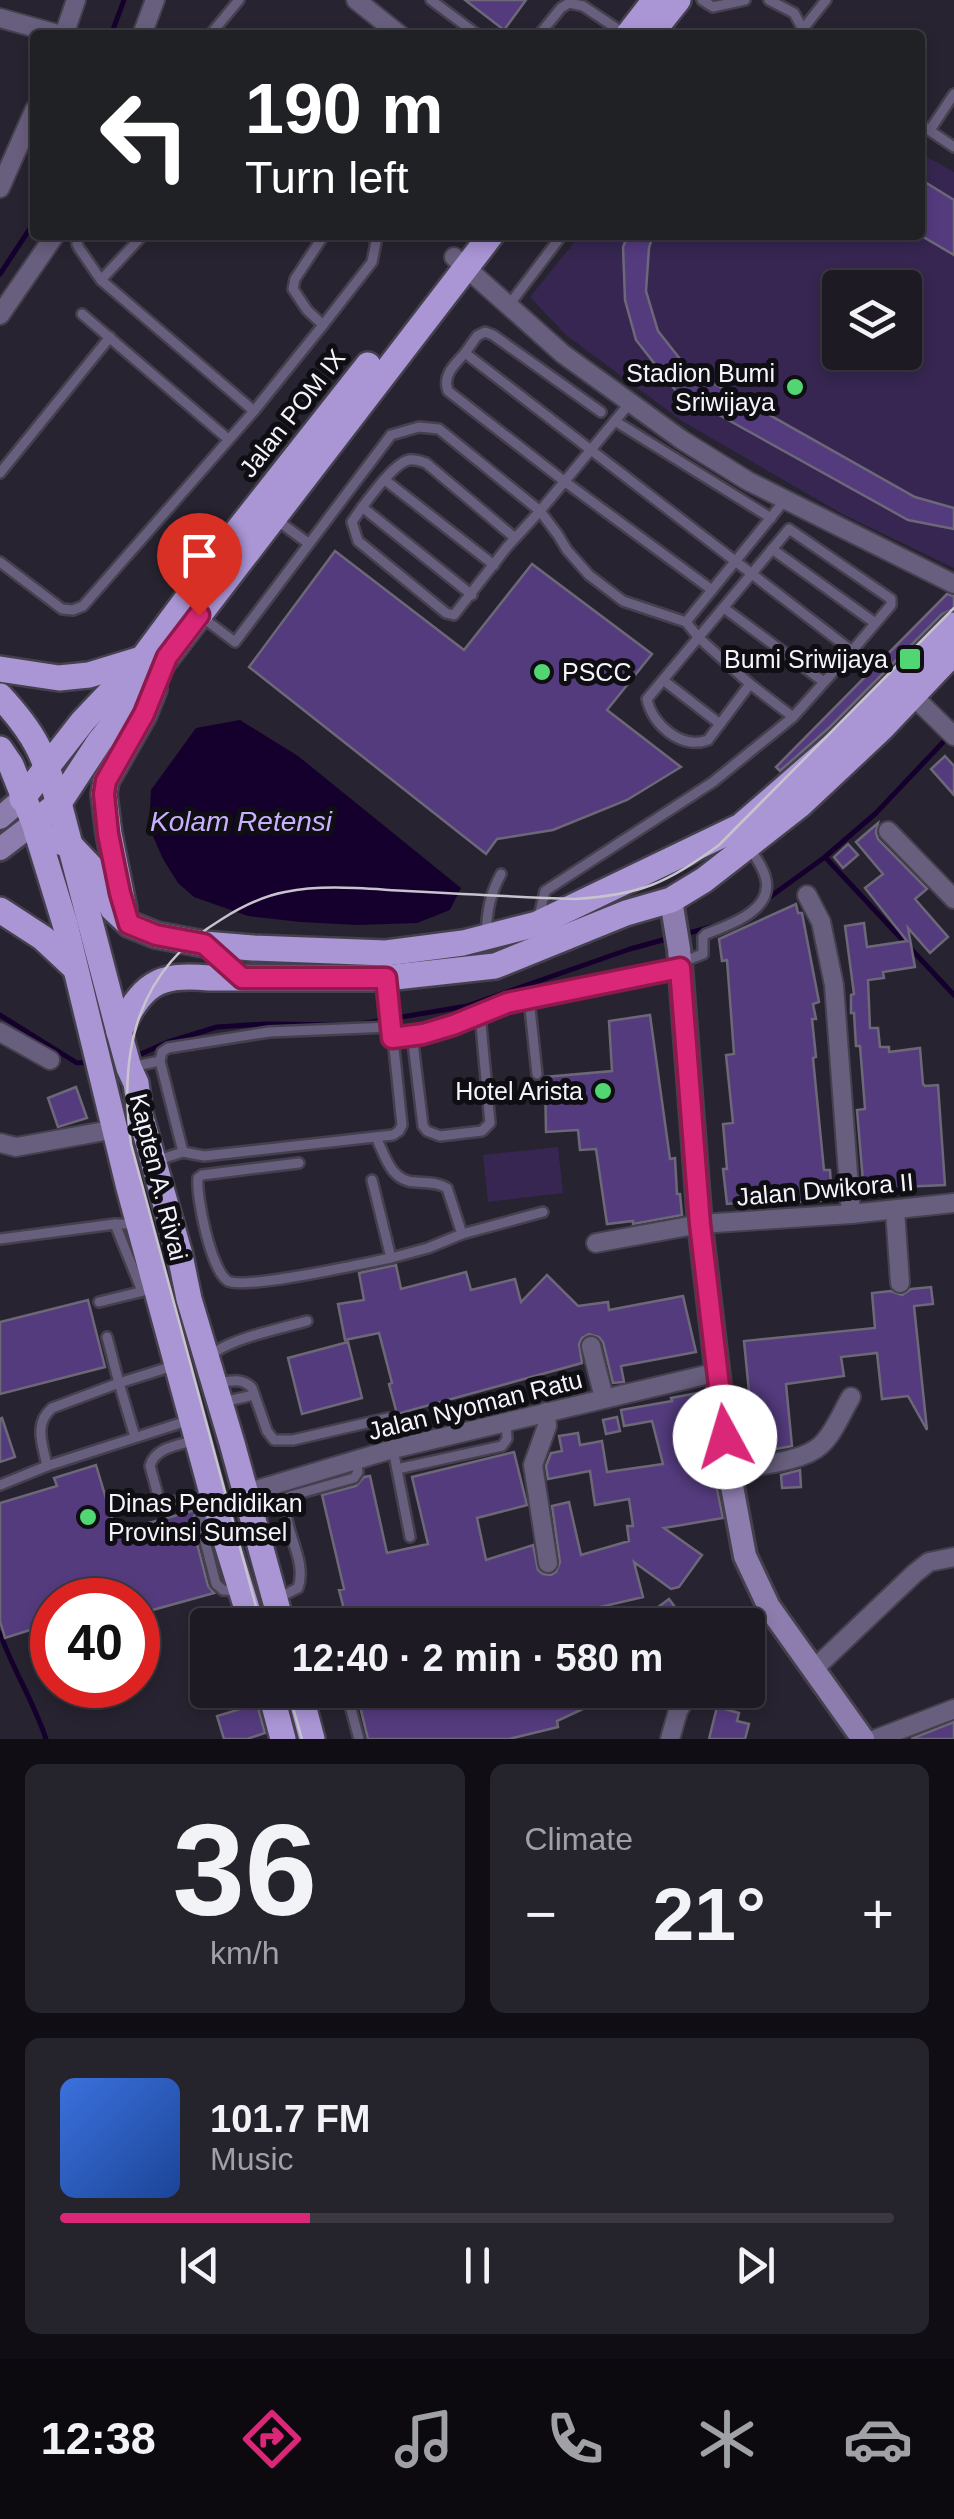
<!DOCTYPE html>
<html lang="en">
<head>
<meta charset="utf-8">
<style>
  :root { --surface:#1d1a24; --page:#25232c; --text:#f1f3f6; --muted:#a0a1a6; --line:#3b3841; --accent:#db2777 }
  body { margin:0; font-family:Helvetica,sans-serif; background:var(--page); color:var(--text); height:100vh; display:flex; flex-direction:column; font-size:38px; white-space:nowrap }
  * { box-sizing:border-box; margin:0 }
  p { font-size:32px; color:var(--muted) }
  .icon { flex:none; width:55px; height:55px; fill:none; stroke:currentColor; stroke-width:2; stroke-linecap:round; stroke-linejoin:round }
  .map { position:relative; height:1739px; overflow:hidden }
  .side { display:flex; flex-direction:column; gap:25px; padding:25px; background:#100e14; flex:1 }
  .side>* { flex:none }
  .banner { position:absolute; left:30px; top:30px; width:895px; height:210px; border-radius:10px; box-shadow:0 5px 15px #0003,0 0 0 2px var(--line); background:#202124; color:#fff; overflow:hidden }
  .tools { position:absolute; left:822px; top:270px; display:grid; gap:20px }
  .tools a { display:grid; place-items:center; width:100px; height:100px; border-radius:10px; background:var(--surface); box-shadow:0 5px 15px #0003,0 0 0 2px var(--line); font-size:50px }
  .speed { position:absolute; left:30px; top:1578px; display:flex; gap:20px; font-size:50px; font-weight:700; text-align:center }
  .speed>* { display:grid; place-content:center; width:130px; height:130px; border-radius:50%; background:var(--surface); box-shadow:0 5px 15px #0003,0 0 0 2px var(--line); line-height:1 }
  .speed .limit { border:15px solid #d22; background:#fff; color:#111 }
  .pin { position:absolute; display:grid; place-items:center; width:85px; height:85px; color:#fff; margin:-102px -42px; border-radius:50% 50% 50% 0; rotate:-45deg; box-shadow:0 0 10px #0007 }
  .pin .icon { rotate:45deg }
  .me { position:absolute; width:110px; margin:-55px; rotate:354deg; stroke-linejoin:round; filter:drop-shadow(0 0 8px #0008) }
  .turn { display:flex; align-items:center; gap:35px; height:210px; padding:0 50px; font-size:45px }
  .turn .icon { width:130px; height:130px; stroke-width:2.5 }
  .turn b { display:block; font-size:70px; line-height:85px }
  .big { font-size:75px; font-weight:700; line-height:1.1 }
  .side .card { flex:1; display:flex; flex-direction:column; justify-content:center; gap:15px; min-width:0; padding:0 35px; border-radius:15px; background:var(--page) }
  .side .dial { align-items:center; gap:0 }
  .dial b { font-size:130px; line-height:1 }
  .song { display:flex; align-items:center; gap:30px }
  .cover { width:120px; height:120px; border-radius:15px; background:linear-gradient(135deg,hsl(220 70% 55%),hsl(220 70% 35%)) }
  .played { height:10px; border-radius:5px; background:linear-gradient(90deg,var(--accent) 30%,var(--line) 30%) }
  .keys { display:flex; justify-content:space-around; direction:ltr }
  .heat { display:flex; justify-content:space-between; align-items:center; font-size:55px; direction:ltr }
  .side .tiles { flex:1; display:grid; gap:25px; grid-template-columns:1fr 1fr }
  .card:last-child { grid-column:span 2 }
  .trip { position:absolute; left:190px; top:1608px; width:575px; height:100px; border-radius:10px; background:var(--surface); box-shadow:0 5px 15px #0003,0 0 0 2px var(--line); font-weight:700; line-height:100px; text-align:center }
  .tab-bar { display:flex; height:160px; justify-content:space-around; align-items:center; background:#0c0a0e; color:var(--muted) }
  .tab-bar .icon { width:70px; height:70px }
  .tab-bar .current { color:var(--accent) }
  .tab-bar b { font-size:45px; color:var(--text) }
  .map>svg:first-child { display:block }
  .green { fill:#362651; fill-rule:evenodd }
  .water { fill:#15002d }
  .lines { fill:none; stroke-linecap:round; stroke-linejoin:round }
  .stream { stroke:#15002d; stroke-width:5 }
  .building { fill:#543b7e; stroke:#6c6877; stroke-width:2.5 }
  .lane-casing { stroke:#44404d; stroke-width:14 }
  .street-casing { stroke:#44404d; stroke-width:22 }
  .secondary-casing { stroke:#44404d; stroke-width:28 }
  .primary-casing { stroke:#44404d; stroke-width:30 }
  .lane { stroke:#685e7d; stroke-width:9 }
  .street { stroke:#685e7d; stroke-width:18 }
  .secondary { stroke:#8d7dae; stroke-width:22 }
  .primary { stroke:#aa95d5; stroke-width:25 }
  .tram { stroke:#c8c4ce; stroke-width:2.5 }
  .route-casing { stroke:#8e194d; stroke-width:25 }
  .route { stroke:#db2777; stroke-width:18 }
  .poi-dot { fill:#52d673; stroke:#0f0e13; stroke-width:4 }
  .labels { text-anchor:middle; stroke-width:10; stroke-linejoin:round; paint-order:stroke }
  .poi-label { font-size:25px; fill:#f6f3fc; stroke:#0f0e13; text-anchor:end }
  .street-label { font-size:25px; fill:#f6f3fc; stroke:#0f0e13 }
  .water-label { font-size:28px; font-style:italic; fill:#c9b0fe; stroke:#0f0e13 }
</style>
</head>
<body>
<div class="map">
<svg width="954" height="1739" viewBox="0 0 954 1739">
  <rect width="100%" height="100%" fill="#272330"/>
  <!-- green -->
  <g class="green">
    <path d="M920,153L954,172V568L844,515L682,421L566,335L530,297L580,235H920ZM840,288H905V352H840Z"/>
    <path d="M558,1147L563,1193L488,1202L483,1155Z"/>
  </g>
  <!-- water -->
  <path class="water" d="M240,720L298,756L461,888L450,910L417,923L357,925L301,922L248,916L194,897L178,883L163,859L149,827L151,790L196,728Z"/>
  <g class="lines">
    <!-- stream -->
    <g class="stream">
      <path d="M111,35L124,0"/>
      <path d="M0,274L35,221"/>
      <path d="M825,857L954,995"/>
      <path d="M767,899L825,857L876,813L948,737"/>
      <path d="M685,934L718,925"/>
      <path d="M0,1015L77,1063L88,1062"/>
      <path d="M134,1057L168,1042L217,1027L266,1024L354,1025L467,1006L630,949L670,938"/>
      <path d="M0,1633C13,1670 34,1702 46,1739"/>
    </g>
  </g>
  <!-- building -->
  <g class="building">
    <path d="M465,0H526L504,30Z"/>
    <path d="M920,179L954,200V255L920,235Z"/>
    <path d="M628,235H653L649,248L646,291L658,331L688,369L915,497L954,508V529L908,520L676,391L636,340L625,300L623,247Z"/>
    <path d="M335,551L464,650L532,564L652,654L607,710L681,767L627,800L553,830L497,839L486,854L249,667Z"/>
    <path d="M947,594L954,596V609L942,614L830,727L780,771L776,767Z"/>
    <path d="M945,756L954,766V795L931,769Z"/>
    <path d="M878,823L876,833L878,839L927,889L915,899L948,937L930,953L908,928L915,967L883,972L884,978L868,980L870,1028H878L880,1047H889V1052L920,1048L923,1084L925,1086L938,1085L945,1185L900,1187L864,1193L857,1110L865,1109L860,1046H856L854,1013H851V995L854,994L845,926L864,923L867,947L907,941L865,888L883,874L856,842Z"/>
    <path d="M848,844L858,855L843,868L834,857Z"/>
    <path d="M796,904L798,913H802L819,1002L813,1004L816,1019H812L816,1057L813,1058L824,1170H830L832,1200L795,1202V1197L727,1204L723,1169H727L723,1124L733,1123L726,1055L734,1054L727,960L722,961L719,939Z"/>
    <path d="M650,1015L670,1159L675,1158L677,1194H680L682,1215L633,1224V1221L607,1224L596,1149L580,1150L578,1130L546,1132L545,1077L612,1071L609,1021Z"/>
    <path d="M76,1087L87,1118L58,1127L48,1098Z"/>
    <path d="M396,1265L401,1289L466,1272L471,1290L515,1279L521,1302L547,1275L578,1306L608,1302L609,1310L683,1296L696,1352L621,1366L624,1382L613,1383L603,1342L599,1337L589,1334L582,1338L579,1344L582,1363L397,1414L389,1384L392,1383L379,1333L345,1340L338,1304L364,1300L359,1273Z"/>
    <path d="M931,1287L933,1304L914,1306L927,1430L908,1396L882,1399L877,1353L841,1357L844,1376L786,1384L792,1446L755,1453L744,1341L875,1328L872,1293L891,1291L902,1295L911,1289Z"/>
    <path d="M88,1300L105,1367L0,1394V1322Z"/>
    <path d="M348,1342L362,1398L302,1414L288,1358Z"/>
    <path d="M698,1393L706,1434H703L711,1484H716L723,1518L664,1528L702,1555L679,1587L671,1589L634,1562L643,1597L600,1607L610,1625H348L339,1590L344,1589L322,1495L356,1486L364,1477L370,1476L387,1553L428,1544L412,1477L514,1452L527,1505L477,1518L486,1560L533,1545L538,1570L543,1574L551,1575L556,1572L560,1562L552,1506L569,1502L581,1555L629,1541L627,1526H633L629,1499L595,1505L590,1471L548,1479L546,1466L551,1453L562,1451L559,1436L578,1433L580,1445L602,1441L607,1472L663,1464L652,1421L624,1426L621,1410L672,1401L671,1398Z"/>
    <path d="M617,1417L620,1431L606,1434L603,1420Z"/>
    <path d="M2,1418L15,1457L0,1462V1419Z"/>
    <path d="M96,1465L116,1532L199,1509L193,1518L192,1524L208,1586L214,1593L138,1614V1600H52V1623L5,1638L0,1621V1503L57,1486L54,1478Z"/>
    <path d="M800,1470L801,1487L782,1488L781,1475Z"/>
    <path d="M669,1599L684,1619L676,1625H634Z"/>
    <path d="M356,1690H596L600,1701L557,1721L558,1727L509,1739H368Z"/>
    <path d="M257,1704L265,1733L247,1739H224L217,1716Z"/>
    <path d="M717,1707L739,1713L737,1721L749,1724L745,1739H709Z"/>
    <path d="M954,1722V1739H911Z"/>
  </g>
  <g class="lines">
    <!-- lane casing -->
    <g class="lane-casing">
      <g id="lane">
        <path d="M431,0L478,35"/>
        <path d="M702,0L713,7L745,0"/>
        <path d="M769,0L794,13L806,35"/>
        <path d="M803,29L826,0"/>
        <path d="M210,35L239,0"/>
        <path d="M539,35L561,8L569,3L583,6L625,34"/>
        <path d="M920,124L954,147"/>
        <path d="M930,130L954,94"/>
        <path d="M78,235L77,244L79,248L101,280L143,235"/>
        <path d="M101,280L254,411"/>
        <path d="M509,305L562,235"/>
        <path d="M82,314L228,439"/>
        <path d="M323,325L307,310L293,289L295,279L324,235"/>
        <path d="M465,353C455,364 442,375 448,391L564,481L712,590"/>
        <path d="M615,421L771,518"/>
        <path d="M0,473L110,337"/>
        <path d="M385,480L494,565"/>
        <path d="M362,507L472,595"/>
        <path d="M278,521L308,543"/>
        <path d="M515,538L426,463C420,461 415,459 409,460C393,463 362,507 352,522L358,541L446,613L454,615L507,547L540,511L629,404"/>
        <path d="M772,549L875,623"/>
        <path d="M0,562L62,609L73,610L83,606L254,411L323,325L372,262L376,242L372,235"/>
        <path d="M724,608L824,682"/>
        <path d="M203,618L235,642L391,435L419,427L439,429L540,511L558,535L567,550L589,575L623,601L686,622L699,638L750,684L793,717"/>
        <path d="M686,622L785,500"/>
        <path d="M663,680L720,724"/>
        <path d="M750,684L708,740C682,750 652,725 647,699L789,529L891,599V605L852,651"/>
        <path d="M539,916L545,891L713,782L793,717L852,651L465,353L477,336L485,332L493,335L601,412"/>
        <path d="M486,935C487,911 490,894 501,874"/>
        <path d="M682,962L703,954V937L706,934C729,925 776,910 765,876C762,866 755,856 749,847"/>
        <path d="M529,999L537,1074"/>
        <path d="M412,1035L423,1126L427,1131L440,1136L482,1131L490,1123L480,1014"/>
        <path d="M392,1038L423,1033L453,1025L507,1003L680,968"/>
        <path d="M131,1067L160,1061"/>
        <path d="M376,1137C385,1156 391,1182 416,1182C427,1183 437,1182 447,1188L462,1234"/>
        <path d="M183,1152L160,1061L162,1052L168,1048L269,1032L391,1027"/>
        <path d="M155,1161L183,1152L204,1156L393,1135L399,1131L402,1125L387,981"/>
        <path d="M299,1163L202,1175L198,1178C196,1197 211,1271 228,1281C246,1290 365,1263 391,1258L372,1180"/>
        <path d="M135,1224H115L142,1291"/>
        <path d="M0,1239L115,1224"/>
        <path d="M391,1258L428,1248L462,1234L543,1212"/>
        <path d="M99,1302L144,1291"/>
        <path d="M107,1337L119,1383L52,1408C33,1424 43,1445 47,1466L190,1420"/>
        <path d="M212,1355C228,1339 283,1328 307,1321"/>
        <path d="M216,1383C229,1381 242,1377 252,1388L267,1431L274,1440H293L388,1418"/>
        <path d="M223,1402L254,1395"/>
        <path d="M135,1437L119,1383L173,1366"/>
        <path d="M196,1440C179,1445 155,1447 150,1466L159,1499L167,1503L210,1495"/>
        <path d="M393,1449L410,1537"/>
        <path d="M397,1469L502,1446L507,1439L506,1421"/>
        <path d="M0,1485L47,1466"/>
        <path d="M214,1509L203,1516L200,1522L216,1584L223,1590L239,1591"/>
        <path d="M276,1599L298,1588C309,1556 276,1524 290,1496L354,1478L358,1472L356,1461"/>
        <path d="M346,1691L359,1739"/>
      </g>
    </g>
    <!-- street casing -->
    <g class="street-casing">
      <g id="street">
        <path d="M356,0L400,35"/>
        <path d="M0,18L61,35"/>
        <path d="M64,35L76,0"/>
        <path d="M142,35L155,0"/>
        <path d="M0,188L35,109"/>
        <path d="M454,257L563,354L682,440L748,481L954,584"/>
        <path d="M0,315L55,235"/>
        <path d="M912,695L954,736"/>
        <path d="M888,831L954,899"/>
        <path d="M807,895L821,922L834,985L851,1214"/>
        <path d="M0,1032L50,1060"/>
        <path d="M0,1143L16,1147L116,1129"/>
        <path d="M895,1210L900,1283"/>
        <path d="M596,1243L700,1224L851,1214L954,1203"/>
        <path d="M591,1346L604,1398"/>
        <path d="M546,1412L547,1426L533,1465L548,1563"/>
        <path d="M729,1470C755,1465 802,1463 821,1445C834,1433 842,1412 851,1397"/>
        <path d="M246,1493L393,1449L718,1372"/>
        <path d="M748,1627L769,1607"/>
        <path d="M813,1670L915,1573L929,1562L954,1557"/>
        <path d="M670,1739L678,1711L690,1690"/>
        <path d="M876,1739L954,1709"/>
      </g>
    </g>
    <!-- secondary casing -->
    <g class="secondary-casing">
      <g id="secondary">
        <path d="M0,818L22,799"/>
        <path d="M0,849L34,823"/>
        <path d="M671,900L679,949L700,1224L729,1470L745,1556L769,1607L863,1739"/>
      </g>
    </g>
    <!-- primary casing -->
    <g class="primary-casing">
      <g id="primary">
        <path d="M628,35L655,0"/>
        <path d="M650,35L678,0"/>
        <path d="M0,669L59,678L89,675L138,660"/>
        <path d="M0,696C36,735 43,753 59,803L119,1032"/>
        <path d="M0,749L11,765L34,823L65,924L129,1188L216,1508L252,1625"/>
        <path d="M22,799L83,721L143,658L238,530L368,365"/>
        <path d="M34,823L59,803L99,742L167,657L491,235"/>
        <path d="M37,833L71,846L90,866L113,909L129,924L156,935L204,944L253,948L386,953L463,943L537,924L741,826L841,739L954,625"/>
        <path d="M124,909L109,834L104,794L106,781L144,714L154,689"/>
        <path d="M0,910L43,938L74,967"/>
        <path d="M282,1625L232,1443L189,1299L180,1255L140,1114L136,1083L129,1068L119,1032C142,985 156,973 209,978H386L495,966L626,913L671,900L704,880L800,805L882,728L954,652"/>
        <path d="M270,1690L283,1739"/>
        <path d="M299,1690L312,1739"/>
      </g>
    </g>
    <!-- lane -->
    <use href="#lane" class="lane"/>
    <!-- street -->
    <use href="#street" class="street"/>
    <!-- secondary -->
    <use href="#secondary" class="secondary"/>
    <!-- primary -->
    <use href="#primary" class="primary"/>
    <!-- tram -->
    <g class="tram">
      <path d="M261,1625L131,1144C118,1051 137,970 222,919C241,907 263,896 285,892C325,884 367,889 407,891C463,894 519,897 575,899C640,895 668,883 719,845L954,608"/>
      <path d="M288,1690L302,1739"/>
    </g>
  </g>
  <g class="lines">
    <!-- route casing -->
    <g class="route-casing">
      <path id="route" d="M199,615L167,657L144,714L106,781L104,794L108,834L120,893L129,924L156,935L204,944L242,978H386L392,1038L423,1034L453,1025L507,1003L680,968L700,1224L725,1437"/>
    </g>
    <!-- route -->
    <use href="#route" class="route"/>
  </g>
  <!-- markers -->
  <g class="poi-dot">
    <circle cx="795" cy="387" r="10"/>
    <rect x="898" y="647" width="24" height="24" rx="5"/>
    <circle cx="542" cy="672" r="10"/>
    <circle cx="603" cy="1091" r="10"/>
    <circle cx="88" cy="1517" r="10"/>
  </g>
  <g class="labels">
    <!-- poi labels -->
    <g class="poi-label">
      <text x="775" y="382">Stadion Bumi<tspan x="775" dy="29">Sriwijaya</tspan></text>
      <text x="888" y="668">Bumi Sriwijaya</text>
      <text x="562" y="681" text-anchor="start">PSCC</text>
      <text x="583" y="1100">Hotel Arista</text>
      <text x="108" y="1512" text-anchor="start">Dinas Pendidikan<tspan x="108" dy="29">Provinsi Sumsel</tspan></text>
    </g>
    <!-- street labels -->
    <g class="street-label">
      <text transform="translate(292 413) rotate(-52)" y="9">Jalan POM IX</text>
      <text transform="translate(159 1177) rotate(76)" y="9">Kapten A. Rivai</text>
      <text transform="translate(825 1189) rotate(-5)" y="9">Jalan Dwikora II</text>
      <text transform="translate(475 1405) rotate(-14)" y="9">Jalan Nyoman Ratu</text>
    </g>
    <!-- water labels -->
    <g class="water-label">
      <text x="241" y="831">Kolam Retensi</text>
    </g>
  </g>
</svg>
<div class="tools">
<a><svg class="icon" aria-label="layers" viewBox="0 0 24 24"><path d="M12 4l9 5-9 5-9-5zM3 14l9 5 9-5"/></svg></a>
</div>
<div class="speed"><div class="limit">40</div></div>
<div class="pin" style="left:199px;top:615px;background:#d93025"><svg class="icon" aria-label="arrive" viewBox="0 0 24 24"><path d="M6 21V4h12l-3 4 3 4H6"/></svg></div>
<svg class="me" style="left:725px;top:1437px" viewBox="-20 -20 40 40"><circle r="19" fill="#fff"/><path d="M0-13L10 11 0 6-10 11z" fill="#db2777"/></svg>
<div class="trip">12:40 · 2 min · 580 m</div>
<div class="banner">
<div class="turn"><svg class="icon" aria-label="left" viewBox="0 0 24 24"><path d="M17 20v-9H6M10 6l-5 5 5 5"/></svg><div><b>190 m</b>Turn left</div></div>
</div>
</div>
<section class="side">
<div class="tiles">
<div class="card dial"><b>36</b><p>km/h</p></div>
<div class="card"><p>Climate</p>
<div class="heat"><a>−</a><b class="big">21°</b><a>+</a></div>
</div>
<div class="card">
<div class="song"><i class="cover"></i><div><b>101.7 FM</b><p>Music</p></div></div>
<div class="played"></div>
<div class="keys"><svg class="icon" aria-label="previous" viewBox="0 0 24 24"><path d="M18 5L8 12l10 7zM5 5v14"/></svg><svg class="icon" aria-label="pause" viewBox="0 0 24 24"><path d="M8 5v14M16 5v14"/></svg><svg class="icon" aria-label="next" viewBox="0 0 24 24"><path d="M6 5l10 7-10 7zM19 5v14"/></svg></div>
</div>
</div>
</section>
<nav class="tab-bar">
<b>12:38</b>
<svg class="icon current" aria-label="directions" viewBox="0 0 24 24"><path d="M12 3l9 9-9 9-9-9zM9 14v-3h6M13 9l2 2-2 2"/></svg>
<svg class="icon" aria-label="music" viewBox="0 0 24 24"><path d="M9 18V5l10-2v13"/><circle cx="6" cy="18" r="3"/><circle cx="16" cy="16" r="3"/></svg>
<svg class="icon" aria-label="phone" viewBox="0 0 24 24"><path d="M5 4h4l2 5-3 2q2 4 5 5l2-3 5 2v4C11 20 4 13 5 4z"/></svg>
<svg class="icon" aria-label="climate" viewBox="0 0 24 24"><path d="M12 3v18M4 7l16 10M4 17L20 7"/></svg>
<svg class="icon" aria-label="car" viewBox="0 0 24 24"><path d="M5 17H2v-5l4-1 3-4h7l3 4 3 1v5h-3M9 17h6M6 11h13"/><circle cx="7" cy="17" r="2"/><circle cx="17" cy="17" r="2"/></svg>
</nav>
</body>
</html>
